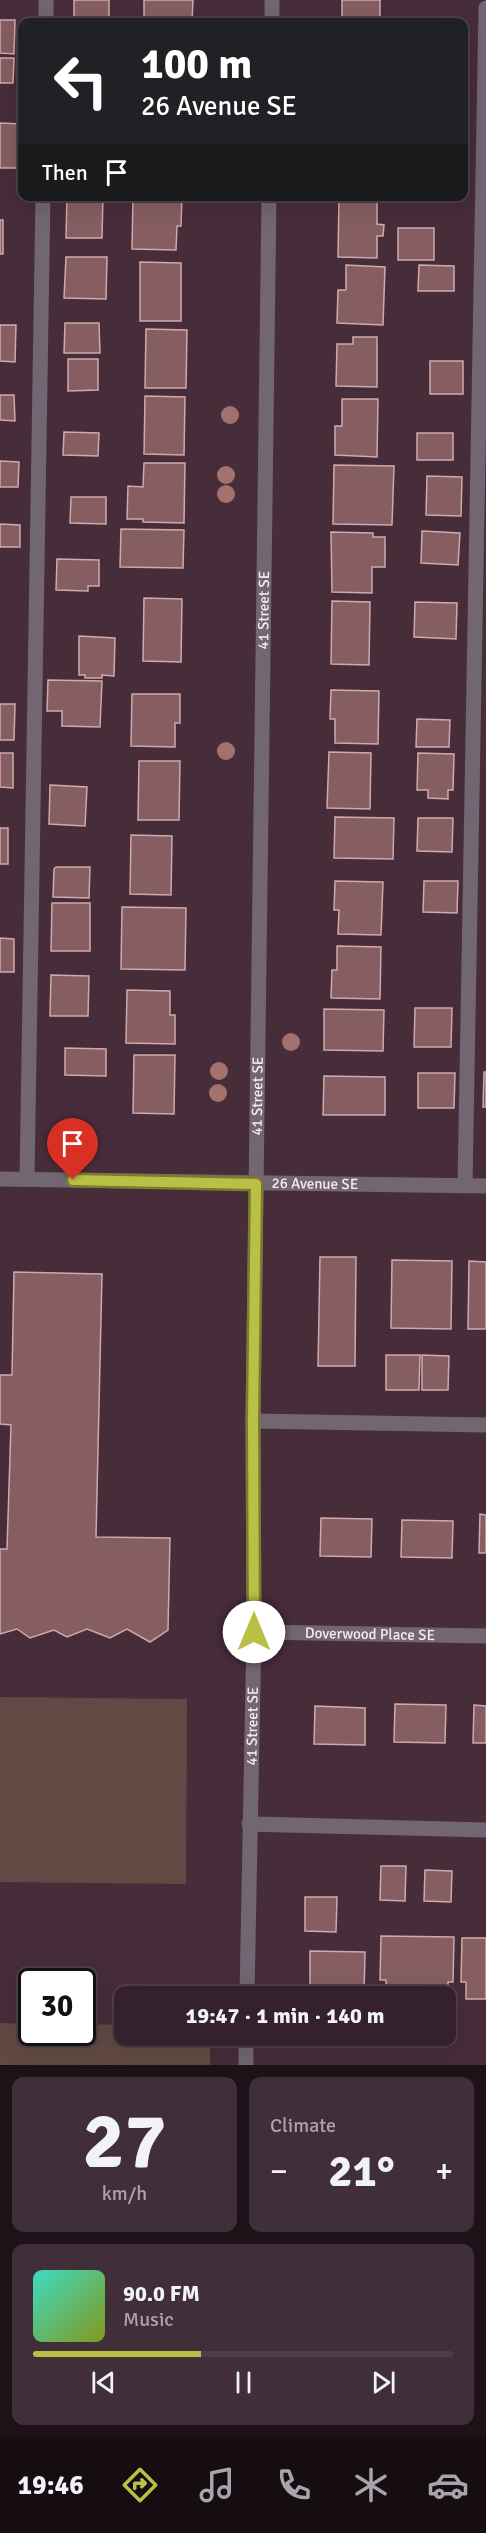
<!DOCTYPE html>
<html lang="en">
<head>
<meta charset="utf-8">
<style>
  :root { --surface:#35212c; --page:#402e38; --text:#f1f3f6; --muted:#aaa3a9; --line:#4f3e48; --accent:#bac045 }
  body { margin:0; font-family:Signika,sans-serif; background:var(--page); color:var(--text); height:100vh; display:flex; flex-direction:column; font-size:22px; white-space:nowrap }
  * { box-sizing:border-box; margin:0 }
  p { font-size:20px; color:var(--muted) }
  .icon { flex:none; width:33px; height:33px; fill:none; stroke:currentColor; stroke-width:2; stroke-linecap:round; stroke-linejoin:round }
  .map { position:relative; height:2065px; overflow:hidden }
  .panel { display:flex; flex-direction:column; gap:12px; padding:12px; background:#1d1218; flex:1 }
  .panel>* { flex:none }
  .guide { position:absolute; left:18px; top:18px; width:450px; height:183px; border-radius:12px; box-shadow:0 6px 24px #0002,0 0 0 2px var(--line); background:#202124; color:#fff; overflow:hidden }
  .speed { position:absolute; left:18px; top:1968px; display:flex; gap:12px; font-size:30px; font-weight:700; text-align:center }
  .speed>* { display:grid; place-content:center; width:78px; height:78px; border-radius:50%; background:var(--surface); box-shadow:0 6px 24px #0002,0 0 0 2px var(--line); line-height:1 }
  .speed .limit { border:3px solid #111; border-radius:9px; background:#fff; color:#111 }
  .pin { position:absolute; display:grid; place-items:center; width:51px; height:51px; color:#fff; margin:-62px -26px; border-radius:50% 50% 50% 0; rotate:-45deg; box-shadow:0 0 6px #0007 }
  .pin .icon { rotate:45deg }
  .me { position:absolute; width:66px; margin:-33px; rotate:0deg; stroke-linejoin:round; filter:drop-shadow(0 0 4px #0008) }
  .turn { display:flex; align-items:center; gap:21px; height:126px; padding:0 24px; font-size:27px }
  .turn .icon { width:78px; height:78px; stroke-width:2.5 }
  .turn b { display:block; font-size:42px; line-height:51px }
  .then { display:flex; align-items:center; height:57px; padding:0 24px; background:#0003; gap:12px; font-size:22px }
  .big { font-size:45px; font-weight:700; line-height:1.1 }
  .panel .widget { flex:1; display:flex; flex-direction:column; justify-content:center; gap:9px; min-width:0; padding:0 21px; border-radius:12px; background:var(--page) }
  .panel .dial { align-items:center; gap:0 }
  .dial b { font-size:78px; line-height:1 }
  .song { display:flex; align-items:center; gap:18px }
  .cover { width:72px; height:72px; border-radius:9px; background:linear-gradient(135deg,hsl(170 70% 55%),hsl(70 70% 35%)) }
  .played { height:6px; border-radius:3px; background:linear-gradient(90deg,var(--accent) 40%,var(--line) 40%) }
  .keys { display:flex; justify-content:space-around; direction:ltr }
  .heat { display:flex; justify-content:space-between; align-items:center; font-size:33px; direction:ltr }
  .panel .tiles { flex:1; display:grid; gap:12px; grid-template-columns:1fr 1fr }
  .widget:last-child { grid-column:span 2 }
  .trip { position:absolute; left:114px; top:1986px; width:342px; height:60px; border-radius:12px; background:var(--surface); box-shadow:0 6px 24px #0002,0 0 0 2px var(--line); font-weight:700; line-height:60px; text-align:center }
  .tab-bar { display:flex; height:96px; justify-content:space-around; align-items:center; background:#150d12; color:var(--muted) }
  .tab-bar .icon { width:42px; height:42px }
  .tab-bar .current { color:var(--accent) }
  .tab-bar b { font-size:27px; color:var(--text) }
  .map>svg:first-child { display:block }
  .green { fill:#614a43 }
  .building { fill:#865e61; stroke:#cfa9ac; stroke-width:1.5 }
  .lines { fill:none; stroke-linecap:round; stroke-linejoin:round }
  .minor { stroke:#716672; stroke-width:15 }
  .tree { fill:#a3726e }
  .route-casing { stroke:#797d2d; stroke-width:15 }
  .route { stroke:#bac045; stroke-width:10 }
  .labels { text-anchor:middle; stroke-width:4.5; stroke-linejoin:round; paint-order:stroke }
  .street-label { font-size:15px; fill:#fbe9f1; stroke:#472c3a }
</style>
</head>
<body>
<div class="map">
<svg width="486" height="2065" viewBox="0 0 486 2065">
  <rect width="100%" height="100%" fill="#472c3a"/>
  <!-- green -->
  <g class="green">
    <path d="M0,1697L187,1699L186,1884L0,1882Z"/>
    <path d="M0,2023L31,2024L32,2032H82L83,2024L124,2025V2036H210V2065H0Z"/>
  </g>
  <!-- building -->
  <g class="building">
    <path d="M74,0H109V21L74,20Z"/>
    <path d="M144,0H193L192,22H144Z"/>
    <rect x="342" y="0" width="38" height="22"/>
    <path d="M412,17L448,18V22H412Z"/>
    <path d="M0,20H15L14,54L0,53Z"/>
    <path d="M0,58H14L13,83H0Z"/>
    <path d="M0,123L22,124V168H0Z"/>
    <path d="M67,196H103L102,238H66Z"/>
    <path d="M133,196L182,197L181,226H177L176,250L132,249Z"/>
    <path d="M339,197L377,198V224L384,225L383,236H377V258L338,257Z"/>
    <rect x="0" y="220" width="3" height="34"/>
    <rect x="398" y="228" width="36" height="32"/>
    <path d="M66,257H107L106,299L64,298Z"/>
    <path d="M140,262L181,263V321H140Z"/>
    <path d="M346,265L385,267L383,325L337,323L338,290H346Z"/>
    <path d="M419,265L454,266V291H418Z"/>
    <path d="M65,323H99L100,353H64Z"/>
    <path d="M0,325H16L15,362L0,361Z"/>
    <path d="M146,329L187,330L186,388H145Z"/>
    <path d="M353,337H377V387L336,386L337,344H353Z"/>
    <path d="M68,359H98V390L68,391Z"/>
    <rect x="430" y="361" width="33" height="33"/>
    <path d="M0,395H14L15,421L0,420Z"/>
    <path d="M145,396L185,397L184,455L144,454Z"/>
    <path d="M342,399H378L377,457L335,455V426H342Z"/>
    <path d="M64,432L99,433L98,456L63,455Z"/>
    <rect x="417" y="433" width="36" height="27"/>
    <path d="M0,461L19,462L18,487H0Z"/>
    <path d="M144,463H185L184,523L143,522V519H127L128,486L143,487Z"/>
    <path d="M334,465L394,466L392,525L333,524Z"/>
    <path d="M427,476L462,477L461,516L426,515Z"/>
    <path d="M71,497H106V524L70,523Z"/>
    <path d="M0,524L20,525V547H0Z"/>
    <path d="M121,529L184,530L183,568L120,567Z"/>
    <path d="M422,531L460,533L458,565L421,563Z"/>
    <path d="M331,532L373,533V537H385V567H372V593L332,592Z"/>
    <path d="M57,559L99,560V586H88V591L56,590Z"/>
    <path d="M144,598L182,599L181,662L143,661Z"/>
    <path d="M332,601L370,602L369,665L331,664Z"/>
    <path d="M415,602L457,603L456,639L414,637Z"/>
    <path d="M79,636L115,638L114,676L102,675V678H85V675H79Z"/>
    <path d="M48,680L102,681L100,727L62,726V711H47Z"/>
    <path d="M331,690L379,691L378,744L335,743V719H330Z"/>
    <path d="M132,694H180V723H175V747L131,746Z"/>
    <path d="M0,704H15L14,740H0Z"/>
    <path d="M417,719L450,720L449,747H416Z"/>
    <path d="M329,752L371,753L370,809L327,808Z"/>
    <path d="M0,753H13V788L0,787Z"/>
    <path d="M418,753L454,754L453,790H448V799L428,798V790H417Z"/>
    <path d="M139,761H180L179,820H138Z"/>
    <path d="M50,785L87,787L85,826L49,824Z"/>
    <path d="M335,817L394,818L393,859L334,858Z"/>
    <path d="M418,818H453L452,852L417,851Z"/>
    <rect x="0" y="828" width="8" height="36"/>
    <path d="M131,835L172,836L171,895L130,894Z"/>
    <path d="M56,867H90L89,898L53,897L54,869Z"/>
    <path d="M335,881L383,882L381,935L338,934L339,910H334Z"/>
    <path d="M424,881H458L457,913L423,912Z"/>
    <path d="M52,903H90V951H51Z"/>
    <path d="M122,907L186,908L185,970L121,969Z"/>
    <path d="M0,938L14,939V972H0Z"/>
    <path d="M337,946L381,947L380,999L331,998L332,970H337Z"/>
    <path d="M51,975L89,976L88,1016H50Z"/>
    <path d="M127,990L170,991V1015H175V1044L126,1043Z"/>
    <path d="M415,1008H452L451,1047H414Z"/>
    <path d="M324,1009L384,1010L383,1051L324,1050Z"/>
    <path d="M65,1048L106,1049V1076L65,1075Z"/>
    <path d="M134,1055H175L174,1114L133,1113Z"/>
    <path d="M484,1072H486V1107H483Z"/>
    <path d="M418,1073H455L454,1108H418Z"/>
    <path d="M324,1076L385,1077V1115H323Z"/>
    <path d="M320,1257H356L355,1366H318Z"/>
    <path d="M392,1260L452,1261L451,1329L391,1328Z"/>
    <path d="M469,1261L486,1262V1329H468Z"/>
    <path d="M14,1272L102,1274L96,1537L170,1538L168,1630L150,1642L127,1629L110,1638L87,1629L67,1637L54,1630L30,1638L17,1629L0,1634V1549H7L11,1425L0,1424V1375H12Z"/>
    <path d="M386,1355H420L419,1390H386Z"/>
    <path d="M422,1355L449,1356L448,1390H422Z"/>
    <path d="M480,1514L486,1515V1553H479Z"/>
    <path d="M321,1518L372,1519L371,1557L320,1556Z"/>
    <path d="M402,1520L453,1521L452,1558L401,1557Z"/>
    <path d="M395,1704L446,1705L445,1743L394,1742Z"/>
    <path d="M474,1705L486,1706V1743H473Z"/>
    <path d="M315,1706L365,1708V1745L314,1744Z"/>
    <path d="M381,1866H406L405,1901L380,1900Z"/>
    <path d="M425,1870L452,1871L451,1902L424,1901Z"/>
    <path d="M305,1897H337L336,1932L305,1931Z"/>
    <path d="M381,1936L454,1937L453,1982H448V1999L446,1996H386V1980H380Z"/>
    <path d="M462,1938H486V1999H466V1982H461Z"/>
    <path d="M310,1951L365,1952L364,1996H310Z"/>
  </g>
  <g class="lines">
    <!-- minor -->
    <g class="minor">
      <path d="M46,22V0"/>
      <path d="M272,22V0"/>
      <path id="s1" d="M0,1179L486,1186"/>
      <path d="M27,1179L43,196"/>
      <path d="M465,1186L486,8"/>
      <path d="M253,1421L486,1425"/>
      <path id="s2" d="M254,1632L486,1636"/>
      <path d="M249,1824L486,1830"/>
      <path id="s3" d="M247,1996L254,1632L253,1421L269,196"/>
      <path d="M246,2065V2036"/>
    </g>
  </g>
  <!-- trees -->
  <g class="tree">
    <circle cx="230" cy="415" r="9"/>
    <circle cx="226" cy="475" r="9"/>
    <circle cx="226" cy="494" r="9"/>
    <circle cx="226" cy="751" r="9"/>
    <circle cx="291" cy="1042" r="9"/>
    <circle cx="219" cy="1071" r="9"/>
    <circle cx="218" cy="1093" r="9"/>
  </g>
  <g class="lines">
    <!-- route casing -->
    <g class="route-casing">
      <path id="route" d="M73,1180L256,1184L253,1421L254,1632"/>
    </g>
    <!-- route -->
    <use href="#route" class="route"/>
  </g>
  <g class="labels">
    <!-- street labels -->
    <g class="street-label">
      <text dy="5" stroke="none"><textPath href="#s3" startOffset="1386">41 Street SE</textPath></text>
      <text dy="5" stroke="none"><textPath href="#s3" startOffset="900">41 Street SE</textPath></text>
      <text dy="5" stroke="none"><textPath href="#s1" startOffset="315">26 Avenue SE</textPath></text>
      <text dy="5" stroke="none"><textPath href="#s2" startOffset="116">Doverwood Place SE</textPath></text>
      <text dy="5" stroke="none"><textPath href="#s3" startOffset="270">41 Street SE</textPath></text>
    </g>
  </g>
</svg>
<div class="speed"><div class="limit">30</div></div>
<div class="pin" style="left:73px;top:1180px;background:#d93025"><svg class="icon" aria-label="arrive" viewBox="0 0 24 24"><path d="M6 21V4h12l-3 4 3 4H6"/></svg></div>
<svg class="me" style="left:254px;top:1632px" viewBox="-20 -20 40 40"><circle r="19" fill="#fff"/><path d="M0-13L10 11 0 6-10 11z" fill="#bac045"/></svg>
<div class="trip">19:47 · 1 min · 140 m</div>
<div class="guide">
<div class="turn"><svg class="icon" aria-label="left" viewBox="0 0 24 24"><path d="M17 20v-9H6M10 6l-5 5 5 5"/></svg><div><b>100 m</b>26 Avenue SE</div></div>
<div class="then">Then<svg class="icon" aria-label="arrive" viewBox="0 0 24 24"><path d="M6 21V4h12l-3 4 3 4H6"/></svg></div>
</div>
</div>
<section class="panel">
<div class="tiles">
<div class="widget dial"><b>27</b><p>km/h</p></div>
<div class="widget"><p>Climate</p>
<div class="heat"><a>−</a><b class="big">21°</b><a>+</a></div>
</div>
<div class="widget">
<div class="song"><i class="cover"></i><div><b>90.0 FM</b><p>Music</p></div></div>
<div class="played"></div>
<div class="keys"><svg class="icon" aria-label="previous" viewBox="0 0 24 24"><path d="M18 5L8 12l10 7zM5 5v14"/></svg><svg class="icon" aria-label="pause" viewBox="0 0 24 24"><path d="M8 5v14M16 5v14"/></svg><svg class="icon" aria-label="next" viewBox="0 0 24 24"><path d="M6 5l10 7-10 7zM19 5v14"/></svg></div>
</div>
</div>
</section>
<nav class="tab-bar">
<b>19:46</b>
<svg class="icon current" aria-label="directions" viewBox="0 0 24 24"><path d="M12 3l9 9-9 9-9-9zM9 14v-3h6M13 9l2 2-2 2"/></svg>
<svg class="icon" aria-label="music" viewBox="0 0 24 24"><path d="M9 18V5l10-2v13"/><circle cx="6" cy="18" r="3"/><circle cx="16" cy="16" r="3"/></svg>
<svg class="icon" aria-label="phone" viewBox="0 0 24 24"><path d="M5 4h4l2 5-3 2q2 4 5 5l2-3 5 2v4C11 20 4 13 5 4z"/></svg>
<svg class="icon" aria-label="climate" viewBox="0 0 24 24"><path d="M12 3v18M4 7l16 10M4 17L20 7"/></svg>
<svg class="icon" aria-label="car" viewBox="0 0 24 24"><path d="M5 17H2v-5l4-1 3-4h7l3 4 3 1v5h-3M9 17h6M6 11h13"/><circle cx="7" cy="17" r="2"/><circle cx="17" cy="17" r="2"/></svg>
</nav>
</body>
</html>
